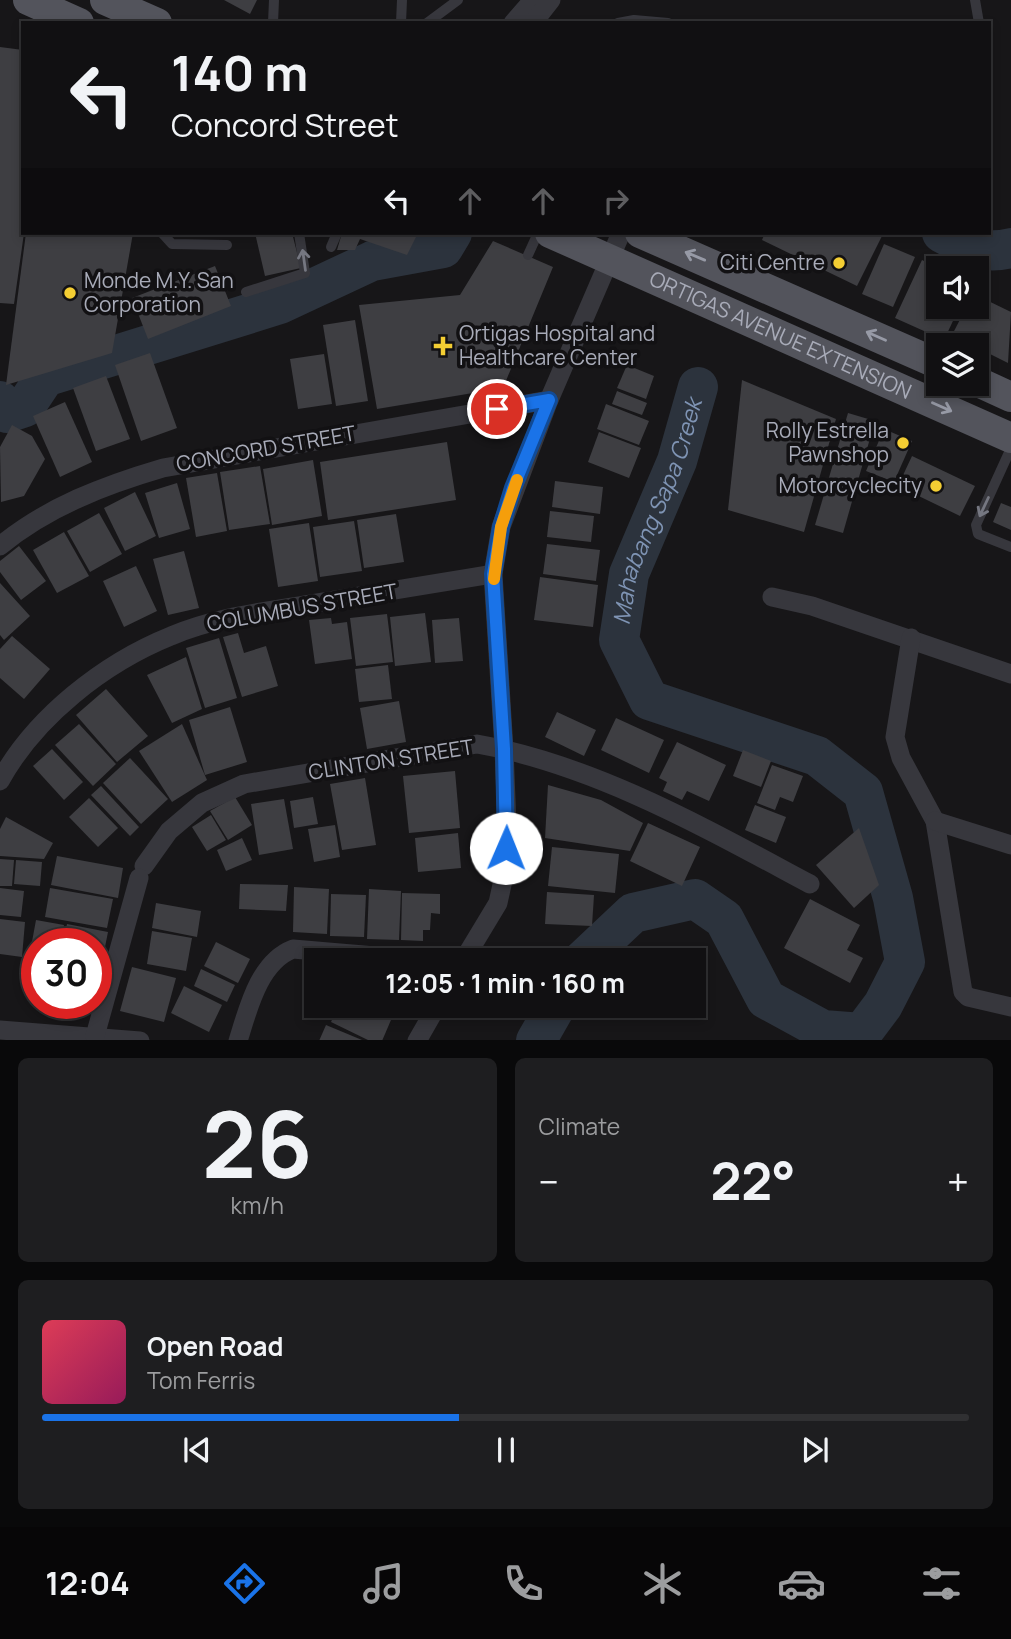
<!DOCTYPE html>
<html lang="en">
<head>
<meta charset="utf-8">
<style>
  :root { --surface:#111012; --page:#1e1e20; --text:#f1f3f6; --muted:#9c9d9f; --line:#303032; --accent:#1a73e8 }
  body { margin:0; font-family:Manrope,sans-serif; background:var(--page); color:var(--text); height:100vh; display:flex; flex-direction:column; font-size:26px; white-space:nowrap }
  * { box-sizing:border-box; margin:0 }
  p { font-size:23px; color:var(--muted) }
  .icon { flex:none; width:38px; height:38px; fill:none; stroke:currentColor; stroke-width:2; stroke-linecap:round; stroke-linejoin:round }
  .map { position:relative; height:1040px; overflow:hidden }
  .details { display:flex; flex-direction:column; gap:18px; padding:18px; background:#09090a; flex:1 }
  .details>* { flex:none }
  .top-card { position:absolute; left:21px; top:21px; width:970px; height:214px; border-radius:0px; box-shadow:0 4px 10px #0003,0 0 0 2px var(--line); background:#111012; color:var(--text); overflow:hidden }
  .fabs { position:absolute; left:926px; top:256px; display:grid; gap:14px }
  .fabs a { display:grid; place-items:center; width:63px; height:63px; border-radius:0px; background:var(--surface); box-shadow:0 4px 10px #0003,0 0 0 2px var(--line); font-size:35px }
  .speed { position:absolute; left:21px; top:928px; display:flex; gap:14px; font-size:35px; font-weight:700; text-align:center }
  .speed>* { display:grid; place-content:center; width:91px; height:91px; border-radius:50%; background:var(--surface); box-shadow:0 4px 10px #0003,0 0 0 2px var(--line); line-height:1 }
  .speed .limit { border:10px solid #d22; background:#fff; color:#111 }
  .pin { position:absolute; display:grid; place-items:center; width:60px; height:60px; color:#fff; margin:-30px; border:4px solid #fff; border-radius:50%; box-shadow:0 2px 7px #0007 }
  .me { position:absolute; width:77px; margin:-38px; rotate:1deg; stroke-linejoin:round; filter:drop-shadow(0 0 5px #0008) }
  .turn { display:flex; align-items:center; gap:24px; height:147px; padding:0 35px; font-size:32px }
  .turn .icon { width:91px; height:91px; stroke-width:2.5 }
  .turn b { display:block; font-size:49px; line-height:60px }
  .lanes { display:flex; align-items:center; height:66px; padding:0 35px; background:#0003; justify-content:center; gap:35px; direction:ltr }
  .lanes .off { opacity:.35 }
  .big { font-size:52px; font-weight:700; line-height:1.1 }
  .details .widget { flex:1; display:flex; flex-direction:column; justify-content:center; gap:10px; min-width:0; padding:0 24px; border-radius:10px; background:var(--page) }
  .details .dial { align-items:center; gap:0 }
  .dial b { font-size:91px; line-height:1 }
  .song { display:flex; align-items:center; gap:21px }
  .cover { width:84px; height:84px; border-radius:10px; background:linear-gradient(135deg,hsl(350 70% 55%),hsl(330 70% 35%)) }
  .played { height:7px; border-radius:4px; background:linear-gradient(90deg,var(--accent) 45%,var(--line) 45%) }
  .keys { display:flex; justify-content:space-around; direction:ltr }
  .heat { display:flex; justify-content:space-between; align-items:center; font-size:38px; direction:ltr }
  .details .tiles { flex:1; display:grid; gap:18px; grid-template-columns:1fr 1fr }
  .widget:last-child { grid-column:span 2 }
  .trip { position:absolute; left:304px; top:948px; width:402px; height:70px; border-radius:0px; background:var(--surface); box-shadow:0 4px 10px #0003,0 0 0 2px var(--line); font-weight:700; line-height:70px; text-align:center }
  .dock { display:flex; height:112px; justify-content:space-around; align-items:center; background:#070607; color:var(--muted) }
  .dock .icon { width:49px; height:49px }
  .dock .current { color:var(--accent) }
  .dock b { font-size:32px; color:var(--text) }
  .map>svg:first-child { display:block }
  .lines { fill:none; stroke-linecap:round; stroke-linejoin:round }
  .river { stroke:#2c333d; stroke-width:40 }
  .building { fill:#3e3e42 }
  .lane { stroke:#37373d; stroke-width:10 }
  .street { stroke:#37373d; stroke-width:19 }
  .primary { stroke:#53545c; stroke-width:30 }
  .oneway { stroke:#979aa6 }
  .oneway2 { stroke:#757781 }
  .route-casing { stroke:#114b97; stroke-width:18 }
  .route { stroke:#1a73e8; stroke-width:12 }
  .slow { stroke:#f59e0b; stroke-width:12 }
  .poi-dot { fill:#f4ce33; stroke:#121113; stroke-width:2.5 }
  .labels { text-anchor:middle; stroke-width:7; stroke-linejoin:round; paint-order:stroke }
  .poi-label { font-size:21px; fill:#a8abb8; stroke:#121113; text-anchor:end }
  .street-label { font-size:21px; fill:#a8abb8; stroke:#121113 }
  .water-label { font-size:23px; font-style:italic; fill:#7f94b4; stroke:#121113 }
</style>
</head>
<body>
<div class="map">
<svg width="1011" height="1041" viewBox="0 0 1011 1041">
  <rect width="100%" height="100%" fill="#171618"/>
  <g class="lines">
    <!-- river -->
    <g class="river">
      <path d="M942,233C966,246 984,255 1011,248"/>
      <path d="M0,401L7,413L25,407L45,377L280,304L372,261L443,248L452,233"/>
      <path id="s1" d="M582,961L633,913L695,899L724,919L766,999L823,1030L862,1033L883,1005L905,962L893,898L863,792L817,756L649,700L619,640L629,574L677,461L698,387"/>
      <path d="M536,1041L556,1006"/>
    </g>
  </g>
  <!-- building -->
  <g class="building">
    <path d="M224,0H257L250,14Z"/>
    <path d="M0,47L23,50L24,233L14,304L0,303Z"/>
    <path d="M26,233H133L112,353L6,385Z"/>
    <path d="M255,233H292L301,268L265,276Z"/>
    <path d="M342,233H418L407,255L360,239L355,250H337Z"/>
    <path d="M765,233H878L882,236L857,286L762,240Z"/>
    <path d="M493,241L553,267L503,388L377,409L359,305L460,295Z"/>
    <path d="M884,244L915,257L893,307L862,294Z"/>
    <path d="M922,260L938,268V306H960L944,340L895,318Z"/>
    <path d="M215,266L231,306L148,339L132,298Z"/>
    <path d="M976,295L1011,312L1008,363L952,335L967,306H976Z"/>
    <path d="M355,320L368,401L336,406L323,325Z"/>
    <path d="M150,353L177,428L141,441L115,365Z"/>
    <path d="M324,354L332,404L298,409L290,359Z"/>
    <path d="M627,365L654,376L646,399L617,388Z"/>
    <path d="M106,376L130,439L96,451L73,388Z"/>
    <path d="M742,380L836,419L804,532L728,510Z"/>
    <path d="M617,391L647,403L642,415L612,404Z"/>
    <path d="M65,402L92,462L60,477L33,416Z"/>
    <path d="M606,404L649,421L639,445L597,429Z"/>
    <path d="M848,413L875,421L843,533L815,525Z"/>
    <path d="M12,425L32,436L45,459L24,496L1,502L0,447Z"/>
    <path d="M884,429L912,441L894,482L866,471Z"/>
    <path d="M599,432L641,448L629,478L588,462Z"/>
    <path d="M447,442L456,500L328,520L320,462Z"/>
    <path d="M912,456L975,486L960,516L898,486Z"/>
    <path d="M313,460L322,516L272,525L263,469Z"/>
    <path d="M260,466L270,524L229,530L220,472Z"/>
    <path d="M217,473L227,531L196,537L186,478Z"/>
    <path d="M555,481L603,487L600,514L552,507Z"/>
    <path d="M177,483L190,529L159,538L145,493Z"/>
    <path d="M135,492L156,536L125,551L104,508Z"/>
    <path d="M1001,503L1011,507V530L993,522Z"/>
    <path d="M550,511L594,516L591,542L547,537Z"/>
    <path d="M99,513L122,554L90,572L67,531Z"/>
    <path d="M396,514L404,562L364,568L357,520Z"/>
    <path d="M354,521L362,571L320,577L313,527Z"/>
    <path d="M309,523L318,581L278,587L269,529Z"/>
    <path d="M64,532L89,576L57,593L33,550Z"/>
    <path d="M547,544L600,550L596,581L543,574Z"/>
    <path d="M19,546L46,581L21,600L0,572V561Z"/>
    <path d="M184,551L199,608L168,615L153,559Z"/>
    <path d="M136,566L157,611L124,627L103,581Z"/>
    <path d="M540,577L598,585L593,627L534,620Z"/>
    <path d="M0,583L30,616L4,640L0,635Z"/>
    <path d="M425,613L431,662L395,666L390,617Z"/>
    <path d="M387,614L393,662L356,666L350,618Z"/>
    <path d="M331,618L332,624L347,622L352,659L315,664L309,620Z"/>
    <path d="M459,618L463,661L435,663L432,620Z"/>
    <path d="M238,633L244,653L266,646L278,686L242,697L223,637Z"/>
    <path d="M12,636L50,669L24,699L0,678V649Z"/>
    <path d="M219,638L237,698L205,708L186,648Z"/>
    <path d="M186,657L202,709L172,723L147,675Z"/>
    <path d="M388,665L392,699L359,702L355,669Z"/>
    <path d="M106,689L148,736L117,762L76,715Z"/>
    <path d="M399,701L406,742L367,749L360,708Z"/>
    <path d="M230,707L247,762L205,775L189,720Z"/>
    <path d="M557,712L596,730L584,756L545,737Z"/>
    <path d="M616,718L664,740L649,773L601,750Z"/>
    <path d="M79,724L116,764L93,786L55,745Z"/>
    <path d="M182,724L207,780L172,802L139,751Z"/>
    <path d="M677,742L726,765L709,801L687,791L682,800L663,791L667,782L659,778Z"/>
    <path d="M52,749L83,782L64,800L33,766Z"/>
    <path d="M743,750L771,761L761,787L733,776Z"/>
    <path d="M130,758L168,799L141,824L103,783Z"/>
    <path d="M772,765L803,776L793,802L780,797L775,810L757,803Z"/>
    <path d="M455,771L460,828L409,833L403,776Z"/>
    <path d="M365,778L376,845L342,850L330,784Z"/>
    <path d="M548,785L601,800L643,823L630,851L545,838Z"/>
    <path d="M101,786L139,827L130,836L91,795Z"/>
    <path d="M235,797L252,825L228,840L210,811Z"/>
    <path d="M313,797L318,824L294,828L290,801Z"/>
    <path d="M89,798L118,828L98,847L69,817Z"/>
    <path d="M284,799L293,849L259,855L251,804Z"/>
    <path d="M755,805L786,817L776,843L745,830Z"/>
    <path d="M211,815L226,840L207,851L192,827Z"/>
    <path d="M6,817L53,843L44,859L0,856V829Z"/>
    <path d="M648,823L700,847L682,886L630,861Z"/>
    <path d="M335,825L340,857L314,862L308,829Z"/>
    <path d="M859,828L879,885L854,908L816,865Z"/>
    <path d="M458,833L461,868L418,872L415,838Z"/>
    <path d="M242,838L252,860L226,871L217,850Z"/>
    <path d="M552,847L619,854L615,893L548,886Z"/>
    <path d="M57,856L123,868L118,898L51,885Z"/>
    <path d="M0,859L14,860L12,886H0Z"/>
    <path d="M16,860L42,862L40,886L14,884Z"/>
    <path d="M240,884L288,885L286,911L239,909Z"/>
    <path d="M294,887L329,889L327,934L293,932Z"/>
    <path d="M0,888L24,891L21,917L0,915Z"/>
    <path d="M50,888L113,899L107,928L45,917Z"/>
    <path d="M369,889L401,891L399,940L367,939Z"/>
    <path d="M547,892L594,895L592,926L545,924Z"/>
    <path d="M402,893L440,894V914L431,913L430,930H423V941L401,940Z"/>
    <path d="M331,894L366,895L364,937L330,936Z"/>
    <path d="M810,899L860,925L847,950L863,958L850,983L784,948Z"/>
    <path d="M156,903L201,911L197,937L152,928Z"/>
    <path d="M0,919L25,922L22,957L0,954Z"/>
    <path d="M36,920L64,925L60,943H37V959L29,958Z"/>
    <path d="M67,924L108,932L101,967L96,966V943H63Z"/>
    <path d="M152,931L192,938L186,971L147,964Z"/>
    <path d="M216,942L250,959L238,983L204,966Z"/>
    <path d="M132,967L176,978L164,1022L120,1011Z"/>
    <path d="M201,969L235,985L227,1002L194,986Z"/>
    <path d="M184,986L222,1005L209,1032L171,1013Z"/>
    <path d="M338,1006H397L382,1041H370L331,1022Z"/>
    <path d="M326,1025L362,1040V1041H319Z"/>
  </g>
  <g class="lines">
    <!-- lane -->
    <g class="lane">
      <path d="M975,0L979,23"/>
      <path d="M273,23L274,0"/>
      <path d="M401,23L402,0"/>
      <path d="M427,23L458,0"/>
      <path d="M618,23L634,20L668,23"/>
      <path d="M162,233L172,244L227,245"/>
      <path d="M331,247L337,233"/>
      <path d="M528,255L538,233"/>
      <path d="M246,292L305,273L299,233"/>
      <path d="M1011,448L976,525L978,534L1011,547"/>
    </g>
    <!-- street -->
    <g class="street">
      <path d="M513,23L533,0"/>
      <path d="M533,23L551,0"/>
      <path d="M0,546C47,507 105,485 163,468L549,400"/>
      <path d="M772,597L812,606L1011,674"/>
      <path d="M911,638L895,737L901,758L935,821L963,992L968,997L1011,1007"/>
      <path d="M0,781C35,717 104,663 171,636C215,617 263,612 310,604C371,594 432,584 493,574"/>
      <path d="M935,821L1011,845"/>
      <path d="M144,866L169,831L202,803L244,784L477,744C595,765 705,828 810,884"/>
      <path d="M463,961L498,903L505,871L507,825L504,749L493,574L501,527L549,400L621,233"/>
      <path d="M0,1030L140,1041"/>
      <path d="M95,1036L139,878"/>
      <path d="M238,1041C248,1009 259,962 293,949L434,961"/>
      <path d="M417,1041L437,1006"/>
    </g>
    <!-- primary -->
    <g class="primary">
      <path d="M28,0L79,23"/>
      <path d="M105,0L157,23"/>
      <path id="s2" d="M550,233L1011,438"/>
      <path d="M640,233L938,364"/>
      <path d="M976,381L1011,397"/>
    </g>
  </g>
  <!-- one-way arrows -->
  <defs><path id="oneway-shaft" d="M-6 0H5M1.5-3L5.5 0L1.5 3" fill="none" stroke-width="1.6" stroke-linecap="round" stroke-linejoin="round" transform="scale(1.75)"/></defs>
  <g class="oneway">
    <use href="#oneway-shaft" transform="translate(695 256) rotate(-157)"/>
    <use href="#oneway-shaft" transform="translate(876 336) rotate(-156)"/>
    <use href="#oneway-shaft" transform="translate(942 407) rotate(24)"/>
  </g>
  <g class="oneway2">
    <use href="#oneway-shaft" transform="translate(304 260) rotate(-98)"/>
    <use href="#oneway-shaft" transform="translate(984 507) rotate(115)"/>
  </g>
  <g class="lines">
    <!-- route casing -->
    <g class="route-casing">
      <path id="route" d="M497,409L549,400L513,488L501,527L493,574L504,749L506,848"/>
    </g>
    <!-- route -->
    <use href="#route" class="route"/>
    <!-- slow -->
    <path class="slow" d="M494,579L501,527L517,480"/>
  </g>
  <!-- markers -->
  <g class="poi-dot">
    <circle cx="839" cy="263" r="7"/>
    <circle cx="70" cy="293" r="7"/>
    <path d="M439.5 335.5h7v7h7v7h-7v7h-7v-7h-7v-7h7z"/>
    <circle cx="903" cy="443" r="7"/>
    <circle cx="936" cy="486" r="7"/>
  </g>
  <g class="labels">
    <!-- poi labels -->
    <g class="poi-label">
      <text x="825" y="270">Citi Centre</text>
      <text x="84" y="288" text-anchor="start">Monde M.Y. San<tspan x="84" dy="24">Corporation</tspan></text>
      <text x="459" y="341" text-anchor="start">Ortigas Hospital and<tspan x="459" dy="24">Healthcare Center</tspan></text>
      <text x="889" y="438">Rolly Estrella<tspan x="889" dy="24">Pawnshop</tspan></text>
      <text x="922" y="493">Motorcyclecity</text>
    </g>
    <!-- street labels -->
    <g class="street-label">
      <text dy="7" stroke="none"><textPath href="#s2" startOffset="252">ORTIGAS AVENUE EXTENSION</textPath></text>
      <text transform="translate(266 449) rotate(-10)" y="7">CONCORD STREET</text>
      <text transform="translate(302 608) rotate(-10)" y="7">COLUMBUS STREET</text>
      <text transform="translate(391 760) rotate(-9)" y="7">CLINTON STREET</text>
    </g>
    <!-- water labels -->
    <g class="water-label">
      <text dy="8" stroke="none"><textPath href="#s1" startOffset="1059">Mahabang Sapa Creek</textPath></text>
    </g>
  </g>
</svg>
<div class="fabs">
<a><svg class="icon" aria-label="sound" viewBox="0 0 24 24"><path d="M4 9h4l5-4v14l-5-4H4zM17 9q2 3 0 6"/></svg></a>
<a><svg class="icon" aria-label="layers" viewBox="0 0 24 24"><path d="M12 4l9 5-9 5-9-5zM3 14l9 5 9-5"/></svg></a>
</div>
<div class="speed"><div class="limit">30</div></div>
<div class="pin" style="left:497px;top:409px;background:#d93025"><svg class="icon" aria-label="arrive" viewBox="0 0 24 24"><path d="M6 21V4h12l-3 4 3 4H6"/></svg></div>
<svg class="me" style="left:506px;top:848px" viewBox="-20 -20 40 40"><circle r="19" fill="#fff"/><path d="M0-13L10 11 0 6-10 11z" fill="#1a73e8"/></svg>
<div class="trip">12:05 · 1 min · 160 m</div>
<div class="top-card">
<div class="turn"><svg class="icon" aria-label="left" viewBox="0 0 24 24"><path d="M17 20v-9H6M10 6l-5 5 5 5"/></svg><div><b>140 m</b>Concord Street</div></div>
<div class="lanes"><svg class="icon" aria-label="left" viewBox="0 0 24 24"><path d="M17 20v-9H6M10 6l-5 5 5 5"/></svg><svg class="icon off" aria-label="ahead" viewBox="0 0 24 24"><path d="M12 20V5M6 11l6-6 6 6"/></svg><svg class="icon off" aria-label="ahead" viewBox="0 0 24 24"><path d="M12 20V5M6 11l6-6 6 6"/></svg><svg class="icon off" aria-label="right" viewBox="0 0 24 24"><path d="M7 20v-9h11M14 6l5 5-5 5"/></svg></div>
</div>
</div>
<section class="details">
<div class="tiles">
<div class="widget dial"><b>26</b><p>km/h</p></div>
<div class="widget"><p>Climate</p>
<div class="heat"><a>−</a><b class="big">22°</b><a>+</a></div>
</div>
<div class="widget">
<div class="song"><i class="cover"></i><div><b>Open Road</b><p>Tom Ferris</p></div></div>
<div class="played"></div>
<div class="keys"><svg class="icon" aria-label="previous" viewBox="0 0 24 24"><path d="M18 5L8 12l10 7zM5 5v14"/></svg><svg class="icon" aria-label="pause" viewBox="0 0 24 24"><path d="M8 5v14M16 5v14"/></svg><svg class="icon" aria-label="next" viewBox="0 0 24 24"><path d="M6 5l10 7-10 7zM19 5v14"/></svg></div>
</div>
</div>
</section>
<nav class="dock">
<b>12:04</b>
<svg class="icon current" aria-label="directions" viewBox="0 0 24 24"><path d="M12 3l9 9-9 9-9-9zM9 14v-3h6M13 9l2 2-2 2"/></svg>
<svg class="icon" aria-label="music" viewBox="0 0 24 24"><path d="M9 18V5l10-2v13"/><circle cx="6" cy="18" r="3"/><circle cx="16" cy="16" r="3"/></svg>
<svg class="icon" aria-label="phone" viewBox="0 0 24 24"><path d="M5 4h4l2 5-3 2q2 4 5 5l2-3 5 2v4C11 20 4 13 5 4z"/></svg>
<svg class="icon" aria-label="climate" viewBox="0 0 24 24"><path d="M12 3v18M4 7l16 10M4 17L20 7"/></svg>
<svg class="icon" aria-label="car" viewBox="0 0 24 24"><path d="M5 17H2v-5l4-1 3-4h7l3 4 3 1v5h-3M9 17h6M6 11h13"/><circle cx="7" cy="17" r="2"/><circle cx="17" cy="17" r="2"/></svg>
<svg class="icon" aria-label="filters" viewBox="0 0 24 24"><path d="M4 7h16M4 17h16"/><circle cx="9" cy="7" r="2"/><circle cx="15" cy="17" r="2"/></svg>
</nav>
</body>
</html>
